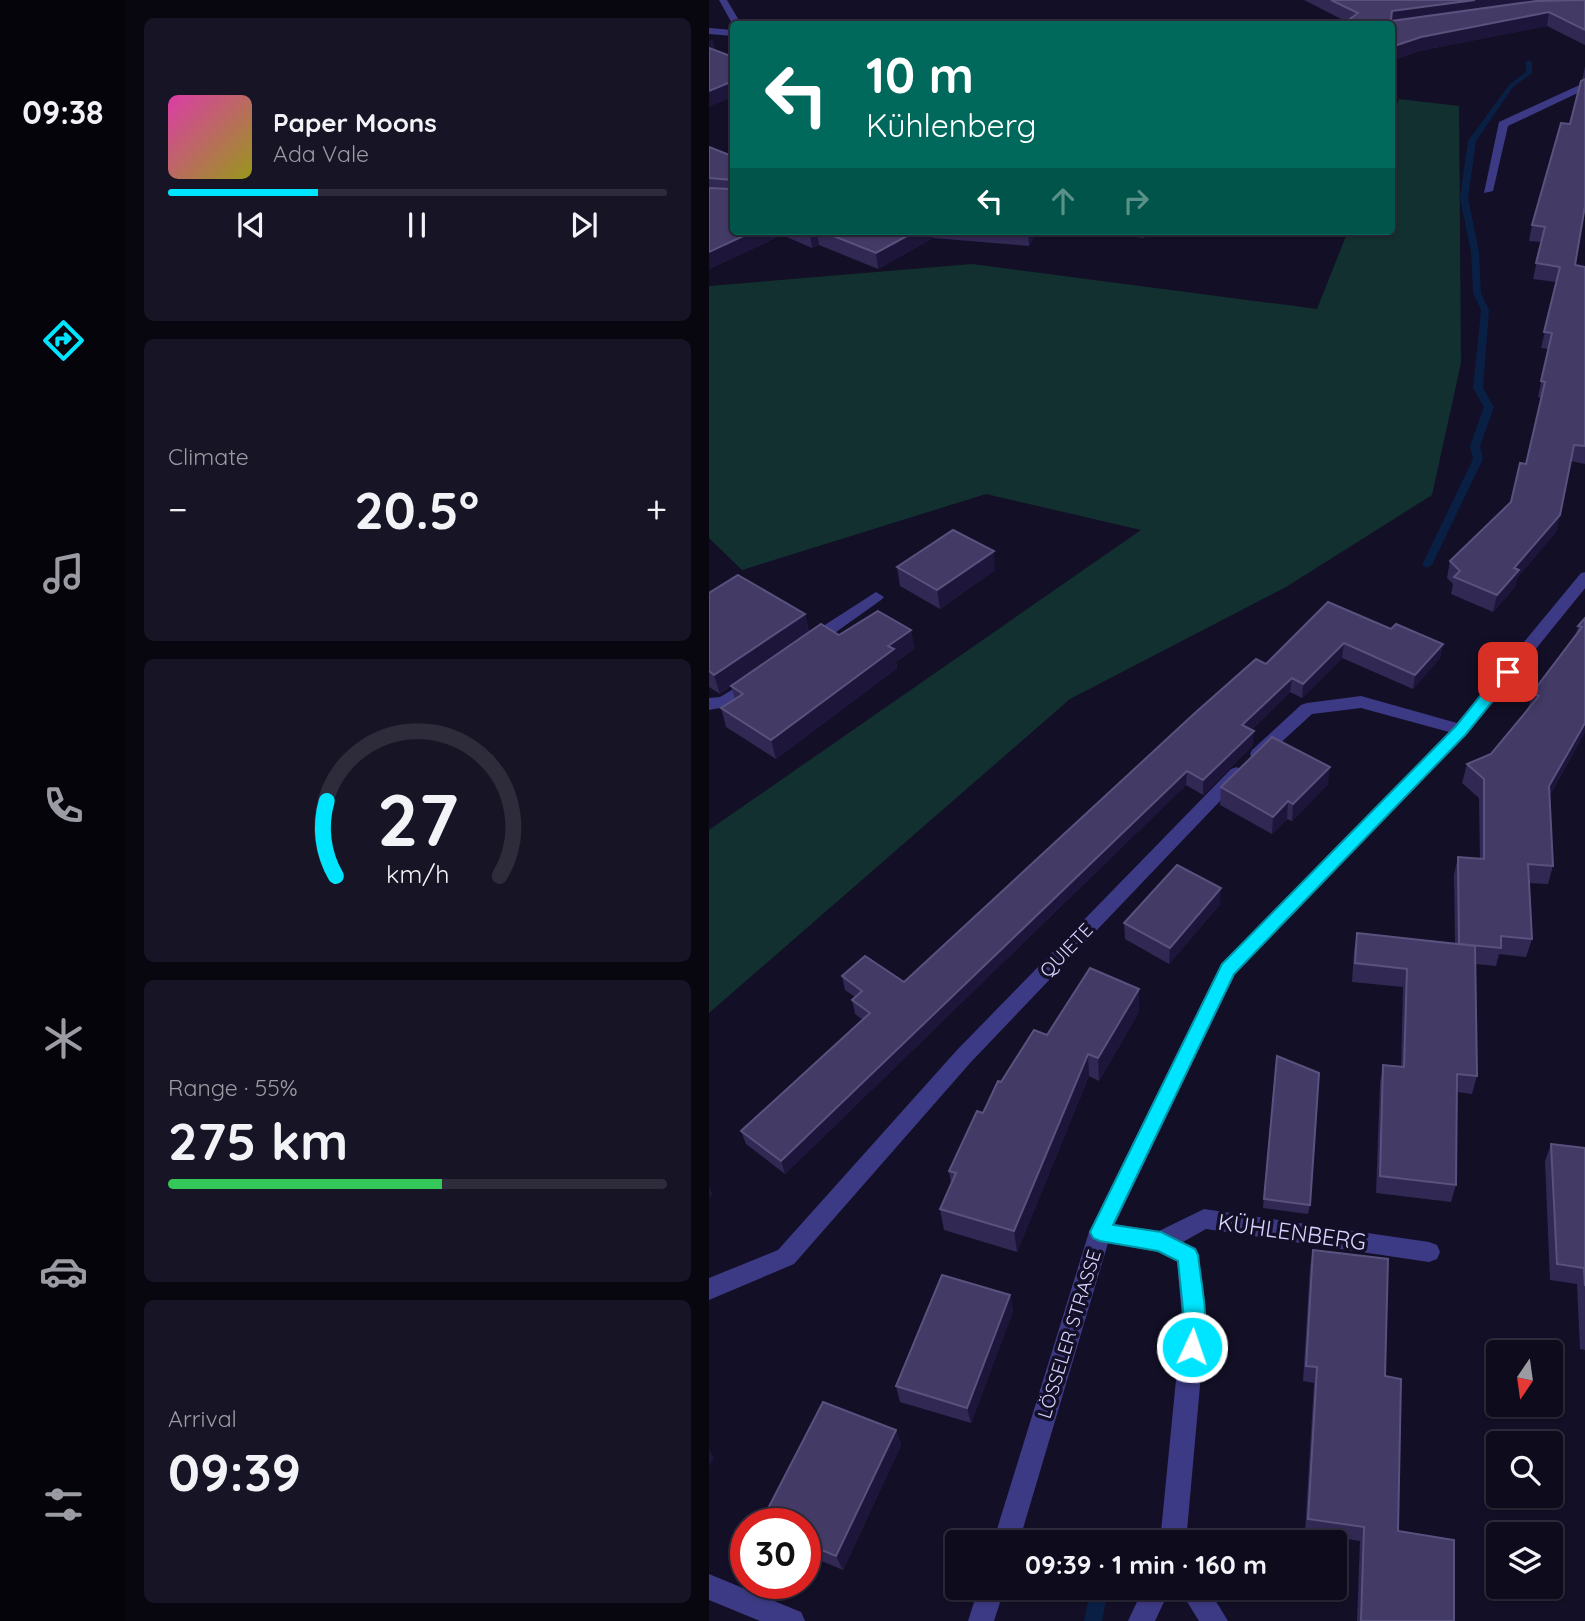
<!DOCTYPE html>
<html lang="en">
<head>
<meta charset="utf-8">
<style>
  :root { --surface:#0e0b1c; --page:#171425; --text:#f1f3f6; --muted:#9b9ba3; --line:#2e2b3b; --accent:#00e5ff }
  body { margin:0; font-family:Quicksand,sans-serif; background:var(--page); color:var(--text); height:100vh; display:flex; flex-direction:column; font-size:26px; white-space:nowrap }
  * { box-sizing:border-box; margin:0 }
  p { font-size:23px; color:var(--muted) }
  .icon { flex:none; width:38px; height:38px; fill:none; stroke:currentColor; stroke-width:2; stroke-linecap:round; stroke-linejoin:round }
  .map { position:relative; flex:1; overflow:hidden }
  .details { display:flex; flex-direction:column; gap:18px; padding:18px; background:#08060f; width:583px }
  .details>* { flex:none }
  .top-card { position:absolute; left:21px; top:21px; width:665px; height:214px; border-radius:7px; box-shadow:0 2px 5px #0004,0 0 0 2px var(--line); background:#00695c; color:#fff; overflow:hidden }
  .needle { width:46px; rotate:193deg }
  .fabs { position:absolute; left:777px; top:1340px; display:grid; gap:14px }
  .fabs a { display:grid; place-items:center; width:77px; height:77px; border-radius:7px; background:var(--surface); box-shadow:0 2px 5px #0004,0 0 0 2px var(--line); font-size:35px }
  .speed { position:absolute; left:21px; top:1508px; display:flex; gap:14px; font-size:35px; font-weight:700; text-align:center }
  .speed>* { display:grid; place-content:center; width:91px; height:91px; border-radius:50%; background:var(--surface); box-shadow:0 2px 5px #0004,0 0 0 2px var(--line); line-height:1 }
  .speed .limit { border:10px solid #d22; background:#fff; color:#111 }
  .pin { position:absolute; display:grid; place-items:center; width:60px; height:60px; color:#fff; margin:-30px; border-radius:14px; box-shadow:0 4px 10px #0006 }
  .me { position:absolute; width:77px; margin:-38px; rotate:3deg; stroke-linejoin:round; filter:drop-shadow(0 0 5px #0008) }
  .turn { display:flex; align-items:center; gap:24px; height:147px; padding:0 21px; font-size:32px }
  .turn .icon { width:91px; height:91px; stroke-width:2.5 }
  .turn b { display:block; font-size:49px; line-height:60px }
  .lanes { display:flex; align-items:center; height:66px; padding:0 21px; background:#0003; justify-content:center; gap:35px; direction:ltr }
  .lanes .off { opacity:.35 }
  .big { font-size:52px; font-weight:800; line-height:1.1 }
  .details .card { flex:1; display:flex; flex-direction:column; justify-content:center; gap:10px; min-width:0; padding:0 24px; border-radius:10px; background:var(--page) }
  .details .dial { align-items:center; gap:0 }
  .dial svg { height:182px; overflow:visible; fill:none; stroke:var(--line); stroke-width:7; stroke-linecap:round; text-anchor:middle }
  .dial text { fill:var(--text); stroke:none }
  .song { display:flex; align-items:center; gap:21px }
  .cover { width:84px; height:84px; border-radius:10px; background:linear-gradient(135deg,hsl(320 70% 55%),hsl(60 70% 35%)) }
  .played { height:7px; border-radius:4px; background:linear-gradient(90deg,var(--accent) 30%,var(--line) 30%) }
  .keys { display:flex; justify-content:space-around; direction:ltr }
  .heat { display:flex; justify-content:space-between; align-items:center; font-size:38px; direction:ltr }
  .charge { height:10px; border-radius:5px; background:linear-gradient(90deg,#34c759 55%,var(--line) 0) }
  .trip { position:absolute; left:236px; top:1530px; width:402px; height:70px; border-radius:7px; background:var(--surface); box-shadow:0 2px 5px #0004,0 0 0 2px var(--line); font-weight:800; line-height:70px; text-align:center }
  main { display:flex; flex:1; min-height:0 }
  .menu { display:flex; flex-direction:column; width:126px; justify-content:space-around; align-items:center; background:#06040b; color:var(--muted) }
  .menu .icon { width:49px; height:49px }
  .menu .on { color:var(--accent) }
  .menu b { font-size:32px; color:var(--text) }
  .map>svg:first-child { display:block }
  .green { fill:#12302f }
  .lines { fill:none; stroke-linecap:round; stroke-linejoin:round }
  .stream { fill:#0a1f44; fill-rule:evenodd }
  .lane { fill:#3d3a85; fill-rule:evenodd }
  .street { fill:#3d3a85; fill-rule:evenodd }
  .wall { fill:#312854 }
  .shaded-wall { fill:#1d163a }
  .building { fill:#433a66; stroke:#5a527e; stroke-width:2 }
  .route { fill:#00e5ff; stroke:#0095a6; stroke-width:2 }
  .labels { text-anchor:middle; stroke-width:7; stroke-linejoin:round; paint-order:stroke }
  .street-label { font-size:19px; fill:#d9d4ff; stroke:#130f26 }
  .near-street-label { font-size:23px; fill:#d9d4ff; stroke:#130f26 }
</style>
</head>
<body>
<main>
<nav class="menu">
<b>09:38</b>
<svg class="icon on" aria-label="directions" viewBox="0 0 24 24"><path d="M12 3l9 9-9 9-9-9zM9 14v-3h6M13 9l2 2-2 2"/></svg>
<svg class="icon" aria-label="music" viewBox="0 0 24 24"><path d="M9 18V5l10-2v13"/><circle cx="6" cy="18" r="3"/><circle cx="16" cy="16" r="3"/></svg>
<svg class="icon" aria-label="phone" viewBox="0 0 24 24"><path d="M5 4h4l2 5-3 2q2 4 5 5l2-3 5 2v4C11 20 4 13 5 4z"/></svg>
<svg class="icon" aria-label="climate" viewBox="0 0 24 24"><path d="M12 3v18M4 7l16 10M4 17L20 7"/></svg>
<svg class="icon" aria-label="car" viewBox="0 0 24 24"><path d="M5 17H2v-5l4-1 3-4h7l3 4 3 1v5h-3M9 17h6M6 11h13"/><circle cx="7" cy="17" r="2"/><circle cx="17" cy="17" r="2"/></svg>
<svg class="icon" aria-label="filters" viewBox="0 0 24 24"><path d="M4 7h16M4 17h16"/><circle cx="9" cy="7" r="2"/><circle cx="15" cy="17" r="2"/></svg>
</nav>
<section class="details">
<div class="card">
<div class="song"><i class="cover"></i><div><b>Paper Moons</b><p>Ada Vale</p></div></div>
<div class="played"></div>
<div class="keys"><svg class="icon" aria-label="previous" viewBox="0 0 24 24"><path d="M18 5L8 12l10 7zM5 5v14"/></svg><svg class="icon" aria-label="pause" viewBox="0 0 24 24"><path d="M8 5v14M16 5v14"/></svg><svg class="icon" aria-label="next" viewBox="0 0 24 24"><path d="M6 5l10 7-10 7zM19 5v14"/></svg></div>
</div>
<div class="card"><p>Climate</p>
<div class="heat"><a>−</a><b class="big">20.5°</b><a>+</a></div>
</div>
<div class="card dial"><svg viewBox="0 0 100 80">
<path d="M14 69A42 42 0 1 1 86 69"/>
<path d="M14 69A42 42 0 0 1 10 36" stroke="#00e5ff"/>
<text x="50" y="56" font-size="32" font-weight="700">27</text>
<text x="50" y="72" font-size="11">km/h</text>
</svg></div>
<div class="card"><p>Range · 55%</p><b class="big">275 km</b><div class="charge"></div></div>
<div class="card"><p>Arrival</p><b class="big">09:39</b></div>
</section>
<div class="map">
<svg width="877" height="1621" viewBox="0 0 877 1621">
  <rect width="100%" height="100%" fill="#130f26"/>
  <!-- green -->
  <path class="green" d="M690,99L750,106L752,363L723,495L577,587L361,699L0,1013V830L432,530L277,494L33,570L0,538V286L263,264L608,309L639,231H682L683,119Z"/>
  <g class="lines">
    <!-- stream -->
    <g class="stream">
      <path d="M820,60L823,62V73L804,87L767,141L759,198L770,252L772,293L780,310L774,388L785,407L771,446L774,459L723,565L718,568L713,565L764,459L761,446L775,407L764,388L772,310L764,293L762,252L751,198L759,141L800,85L817,72V62Z"/>
      <path d="M382,1587H400L393,1621H375Z"/>
    </g>
    <!-- lane -->
    <g class="lane">
      <path d="M877,82V89L799,126L784,191L775,193L790,122Z"/>
      <path d="M167,592L175,597L172,600L106,647H94L92,643L94,639Z"/>
      <path d="M43,678L51,683L49,687L21,706L0,710V698L11,697Z"/>
      <path d="M469,1587H498L519,1621H490Z"/>
    </g>
    <!-- street -->
    <g class="street">
      <path d="M10,0H18L32,24L24,25Z"/>
      <path d="M0,28L24,30V36L0,34Z"/>
      <path d="M877,572V587L758,734L526,974L406,1224L450,1231L495,1209L720,1242L728,1245L731,1252L728,1259L720,1262L497,1229L474,1242L487,1248L490,1255L497,1319L477,1542H451L473,1319L468,1261L450,1252L399,1243L310,1542H284L380,1232L512,964L740,732L652,708L603,714L555,758H543L541,754L543,750L592,705L598,703L652,696L748,723L872,573Z"/>
      <path d="M528,767L537,773L534,777L262,1062L85,1264L0,1300V1278L69,1250L248,1050L522,769Z"/>
      <path d="M0,1574L92,1612L96,1621H51L0,1600Z"/>
      <path d="M270,1587H296L285,1621H259Z"/>
      <path d="M435,1587H462L446,1621H419Z"/>
    </g>
  </g>
  <!-- wall -->
  <g class="wall">
    <path d="M595,0H876V45L838,26L710,51L682,61V24L638,22Z"/>
    <path d="M876,66V206L866,265L876,267V464L862,461L847,532L808,578L806,587L784,612L742,594L744,584L738,578L741,561L802,502L817,464L833,398L829,397L839,349L832,348L847,282L824,279L832,242L820,241L823,225L861,124L873,81Z"/>
    <path d="M0,147L23,156L24,231H328L320,246L224,238L169,269L110,245L103,248L73,235L0,269Z"/>
    <path d="M381,231H439L435,238Z"/>
    <path d="M188,567L286,570L231,609L191,586Z"/>
    <path d="M0,593L96,614L100,632L130,635L202,630L205,649L187,662L188,668L67,759L17,727L12,708L26,699L22,686L11,694L0,687Z"/>
    <path d="M876,618V732L841,795L844,866L839,884L820,883L823,939L817,957L790,954L787,966L766,964L768,1076L763,1094L748,1092L747,1185L742,1202L667,1193L671,1083L674,1065L692,1067L694,987L643,982L645,951L648,933L746,943L745,875L749,857L771,859L770,798L753,783L758,764L782,754L819,709L823,693L867,634L869,626Z"/>
    <path d="M682,629L734,644L731,658L704,689L633,658L593,698L581,692L542,730L544,745L494,795L477,785L76,1174L37,1144L32,1131L154,1020L146,1014L143,1000L146,997L136,990L133,976L195,982L557,664Z"/>
    <path d="M619,784L583,821L578,819L563,834L511,805L512,787Z"/>
    <path d="M511,904L460,964L416,939L415,923Z"/>
    <path d="M430,989V1012L390,1081L380,1076L308,1252L235,1230L231,1209L242,1183L240,1171L292,1082L338,1035Z"/>
    <path d="M568,1056L601,1205L599,1214L554,1208Z"/>
    <path d="M842,1144L876,1148V1350L871,1349L868,1284L841,1280L836,1161Z"/>
    <path d="M604,1250L676,1376L689,1531L745,1621H648L651,1541L596,1532L605,1383L594,1381L601,1267Z"/>
    <path d="M301,1295L304,1311L262,1423L191,1402L187,1386Z"/>
    <path d="M187,1430L192,1445L134,1570L96,1554V1524Z"/>
  </g>
  <!-- shaded-wall -->
  <g class="shaded-wall">
    <path d="M766,0H858L682,24L683,11Z"/>
    <path d="M840,12L838,26L710,51L682,61V47L712,37Z"/>
    <path d="M4,39L7,53L0,55V41Z"/>
    <path d="M24,81V97L0,107V91Z"/>
    <path d="M45,231H72L73,235L0,269V252Z"/>
    <path d="M104,231H108L110,245L103,248L101,233Z"/>
    <path d="M207,231H223L224,238L169,269L167,253Z"/>
    <path d="M319,231H328L320,246Z"/>
    <path d="M851,515L847,532L808,578L806,587L784,612L788,595L805,568Z"/>
    <path d="M285,551L286,570L231,609L228,590Z"/>
    <path d="M96,614L100,634L11,694L5,675Z"/>
    <path d="M202,630L205,649L187,662L188,668L67,759L62,740L179,646Z"/>
    <path d="M635,643L633,658L593,698L594,684Z"/>
    <path d="M734,644L731,658L704,689L706,675Z"/>
    <path d="M583,678L581,692L532,739L533,725Z"/>
    <path d="M876,723V732L835,805L840,786Z"/>
    <path d="M545,731L544,745L494,795V780Z"/>
    <path d="M621,767L619,784L583,821L584,804Z"/>
    <path d="M478,771L477,785L76,1174L72,1161Z"/>
    <path d="M579,801L578,819L563,834L564,817Z"/>
    <path d="M512,888L511,904L460,964L461,948Z"/>
    <path d="M430,989V1012L390,1081L389,1058Z"/>
    <path d="M379,1054L380,1076L308,1252L305,1231Z"/>
    <path d="M0,1186L4,1195L0,1198Z"/>
    <path d="M301,1295L304,1311L262,1423L258,1408Z"/>
    <path d="M187,1430L192,1445L134,1570L127,1556Z"/>
    <path d="M0,1449L5,1458L0,1466Z"/>
  </g>
  <!-- building -->
  <g class="building">
    <path d="M622,0H766L683,11L682,21L827,1L876,0V30L840,12L712,37L682,47V24H634L649,13Z"/>
    <path d="M0,48L24,57V81L0,91Z"/>
    <path d="M876,79V206L866,265L876,267V446L865,445L851,515L805,568L810,570L788,595L745,577L751,571L741,561L802,502L811,463L817,464L836,382L832,381L843,333L835,332L851,267L827,263L836,227L823,225L852,123L861,124L872,81Z"/>
    <path d="M0,147L23,156L24,155V231H45L0,252V188L21,189L24,180L0,178Z"/>
    <path d="M112,231H207L167,253Z"/>
    <path d="M244,530L285,551L228,590L188,567Z"/>
    <path d="M29,575L96,614L5,675L0,671V593Z"/>
    <path d="M619,602L682,629L687,624L734,644L706,675L635,643L594,684L583,678L533,725L545,731L494,780L478,771L72,1161L32,1131L161,1013L143,1000L153,991L133,976L156,956L195,982L487,712L547,659L557,664Z"/>
    <path d="M169,611L202,630L179,646L185,649L62,740L12,708L34,694L22,686L112,624L130,635Z"/>
    <path d="M876,618V723L840,786L844,866L819,864L823,939L792,936V948L750,944L749,857L775,859V779L758,764L782,754L830,696L823,693L873,627L869,626Z"/>
    <path d="M563,737L621,767L584,804L579,801L564,817L512,787Z"/>
    <path d="M468,865L512,888L461,948L415,923Z"/>
    <path d="M648,933L766,946L768,1076L748,1074L747,1185L671,1176L674,1065L695,1067L698,969L646,963Z"/>
    <path d="M381,968L430,989L389,1058L379,1054L305,1231L231,1209L247,1173L240,1171L268,1111L274,1113L289,1081L292,1082L325,1030L338,1035Z"/>
    <path d="M568,1056L610,1073L601,1205L555,1199Z"/>
    <path d="M842,1144L876,1148V1286L875,1268L848,1264Z"/>
    <path d="M604,1250L679,1259L676,1376L692,1379L689,1531L745,1540V1621H652L655,1527L599,1519L608,1367L597,1366Z"/>
    <path d="M233,1275L301,1295L258,1408L187,1386Z"/>
    <path d="M114,1402L187,1430L127,1556L96,1543V1524H51Z"/>
  </g>
  <!-- route -->
  <path class="route" d="M799,667L806,672L804,676L757,734L525,974L404,1225L452,1232L486,1249L489,1255C492,1286 503,1325 490,1354L483,1357L475,1354L472,1347L475,1319L469,1261L449,1251L391,1241L384,1238L381,1232L513,964L747,726L793,669Z"/>
  <g class="labels">
    <!-- street labels -->
    <g class="street-label">
      <text transform="translate(357 950) rotate(-46)" y="7">QUIETE</text>
      <text transform="translate(360 1334) rotate(-73)" y="7">LÖSSELER STRASSE</text>
    </g>
    <!-- near-street labels -->
    <g class="near-street-label">
      <text transform="translate(583 1232) rotate(8)" y="8">KÜHLENBERG</text>
    </g>
  </g>
</svg>
<div class="fabs">
<a><svg class="needle" viewBox="-14 -14 28 28"><path d="M0-13l5 13h-10z" fill="#e53935"/><path d="M0 13l5-13h-10z" fill="#9b9ba3"/></svg></a>
<a><svg class="icon" aria-label="search" viewBox="0 0 24 24"><circle cx="10" cy="10" r="6"/><path d="M15 15l6 6"/></svg></a>
<a><svg class="icon" aria-label="layers" viewBox="0 0 24 24"><path d="M12 4l9 5-9 5-9-5zM3 14l9 5 9-5"/></svg></a>
</div>
<div class="speed"><div class="limit">30</div></div>
<div class="pin" style="left:799px;top:672px;background:#d93025"><svg class="icon" aria-label="arrive" viewBox="0 0 24 24"><path d="M6 21V4h12l-3 4 3 4H6"/></svg></div>
<svg class="me" style="left:483px;top:1347px" viewBox="-20 -20 40 40"><circle r="17" fill="#00e5ff" stroke="#fff" stroke-width="3"/><path d="M0-11L8 9 0 5-8 9z" fill="#fff"/></svg>
<div class="trip">09:39 · 1 min · 160 m</div>
<div class="top-card">
<div class="turn"><svg class="icon" aria-label="left" viewBox="0 0 24 24"><path d="M17 20v-9H6M10 6l-5 5 5 5"/></svg><div><b>10 m</b>Kühlenberg</div></div>
<div class="lanes"><svg class="icon" aria-label="left" viewBox="0 0 24 24"><path d="M17 20v-9H6M10 6l-5 5 5 5"/></svg><svg class="icon off" aria-label="ahead" viewBox="0 0 24 24"><path d="M12 20V5M6 11l6-6 6 6"/></svg><svg class="icon off" aria-label="right" viewBox="0 0 24 24"><path d="M7 20v-9h11M14 6l5 5-5 5"/></svg></div>
</div>
</div>
</main>
</body>
</html>
